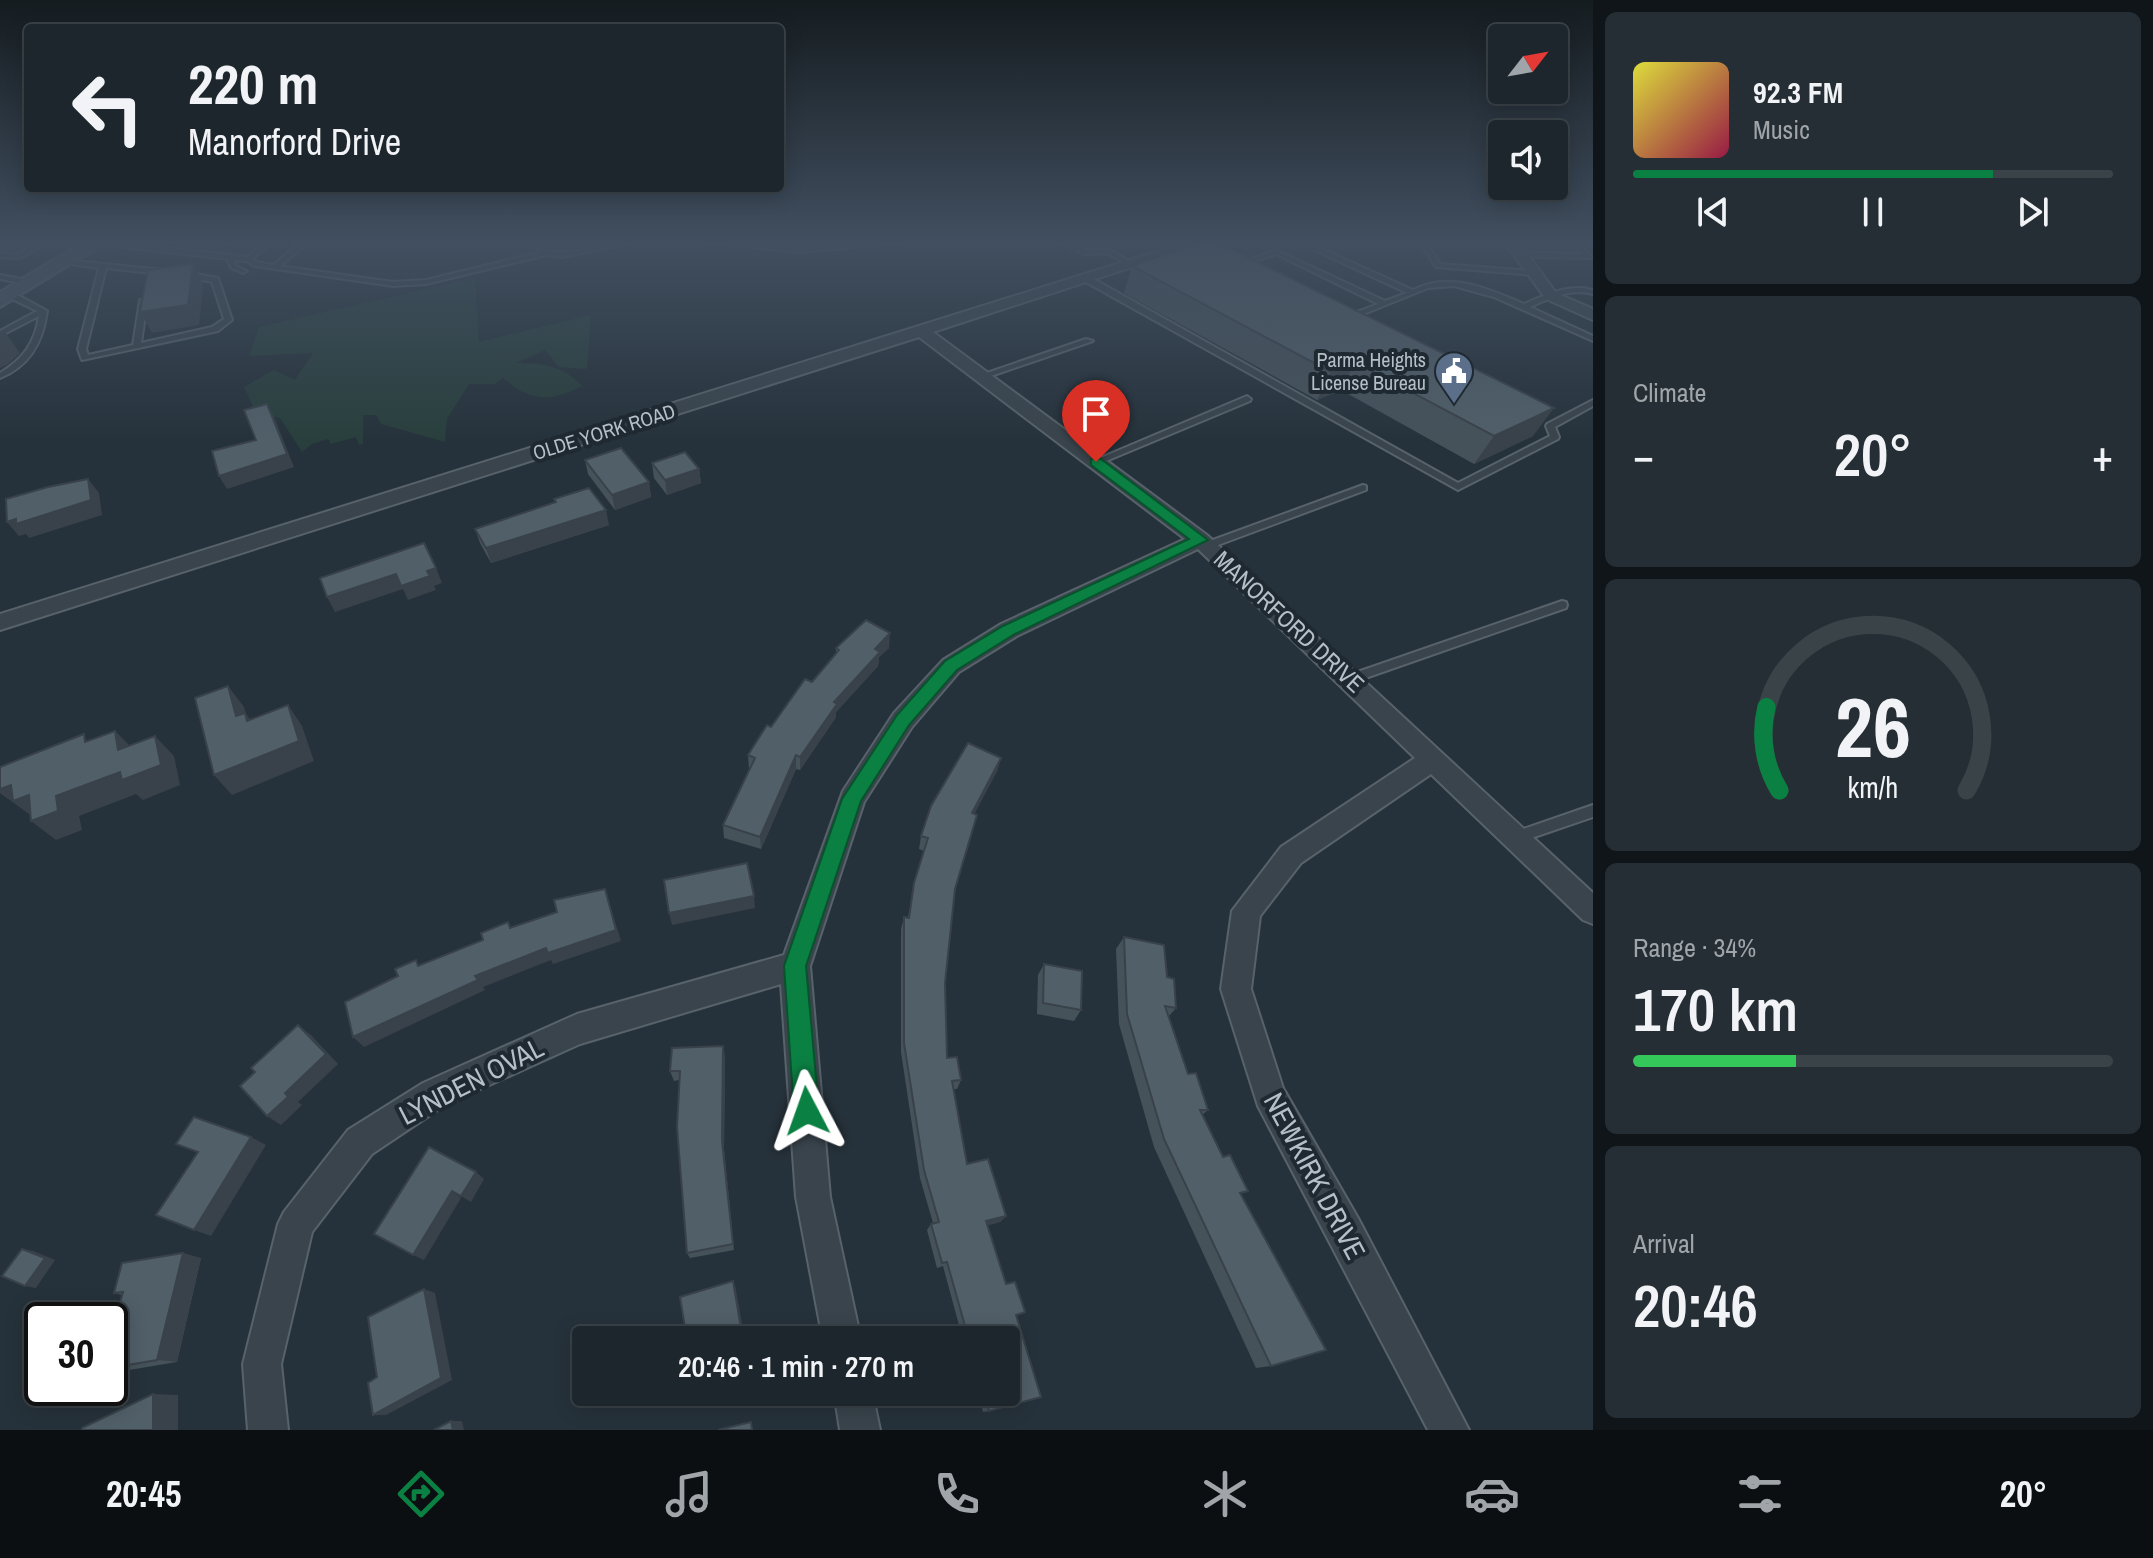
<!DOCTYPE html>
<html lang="en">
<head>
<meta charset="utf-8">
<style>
  :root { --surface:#1c262c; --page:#252e34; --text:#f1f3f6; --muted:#a0a5a9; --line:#3a4348; --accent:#0b8043 }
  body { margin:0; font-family:"Archivo Narrow",sans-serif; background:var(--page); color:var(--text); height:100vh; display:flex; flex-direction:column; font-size:30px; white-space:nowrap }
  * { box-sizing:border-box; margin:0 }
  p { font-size:26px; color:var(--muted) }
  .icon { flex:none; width:44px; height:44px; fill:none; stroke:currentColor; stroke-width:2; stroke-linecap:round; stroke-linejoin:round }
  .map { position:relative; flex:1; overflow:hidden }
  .details { display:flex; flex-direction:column; gap:12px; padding:12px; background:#0f1518; width:560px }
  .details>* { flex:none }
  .guide { position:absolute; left:24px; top:24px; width:760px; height:168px; border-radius:8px; box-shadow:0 4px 20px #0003,0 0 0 2px var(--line); background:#1c262c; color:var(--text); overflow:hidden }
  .needle { width:52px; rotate:59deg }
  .buttons { position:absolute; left:1488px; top:24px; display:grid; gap:16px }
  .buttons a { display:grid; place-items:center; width:80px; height:80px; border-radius:8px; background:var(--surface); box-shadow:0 4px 20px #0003,0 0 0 2px var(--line); font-size:40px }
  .speed { position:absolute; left:24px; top:1302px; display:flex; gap:16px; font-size:40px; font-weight:700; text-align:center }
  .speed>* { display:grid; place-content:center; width:104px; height:104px; border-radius:50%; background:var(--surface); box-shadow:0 4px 20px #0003,0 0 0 2px var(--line); line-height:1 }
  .speed .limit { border:4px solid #111; border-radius:12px; background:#fff; color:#111 }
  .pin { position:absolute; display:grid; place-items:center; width:68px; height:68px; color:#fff; margin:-82px -34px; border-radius:50% 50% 50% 0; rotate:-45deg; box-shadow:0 0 8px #0007 }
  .pin .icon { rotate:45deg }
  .me { position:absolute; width:88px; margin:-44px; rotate:356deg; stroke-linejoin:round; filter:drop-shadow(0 0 6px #0008) }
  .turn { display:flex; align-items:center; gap:28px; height:168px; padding:0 32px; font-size:36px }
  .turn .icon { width:104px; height:104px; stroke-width:2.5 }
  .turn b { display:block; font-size:56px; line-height:68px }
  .big { font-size:60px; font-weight:600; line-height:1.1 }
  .details .tile { flex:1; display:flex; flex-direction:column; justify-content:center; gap:12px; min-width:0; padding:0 28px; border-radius:12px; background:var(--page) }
  .details .dial { align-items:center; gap:0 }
  .dial svg { height:208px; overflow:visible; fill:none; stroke:var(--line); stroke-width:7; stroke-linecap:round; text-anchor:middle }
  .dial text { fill:var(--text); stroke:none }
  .song { display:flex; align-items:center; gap:24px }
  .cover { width:96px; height:96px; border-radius:12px; background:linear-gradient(135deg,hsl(60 70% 55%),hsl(340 70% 35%)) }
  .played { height:8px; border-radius:4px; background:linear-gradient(90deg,var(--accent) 75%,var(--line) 75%) }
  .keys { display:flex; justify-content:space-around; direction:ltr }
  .heat { display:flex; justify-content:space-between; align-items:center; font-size:44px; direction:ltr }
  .charge { height:12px; border-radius:6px; background:linear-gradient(90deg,#34c759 34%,var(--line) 0) }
  .trip { position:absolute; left:572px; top:1326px; width:448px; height:80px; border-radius:8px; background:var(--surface); box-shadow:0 4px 20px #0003,0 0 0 2px var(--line); font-weight:600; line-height:80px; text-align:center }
  .tabs { display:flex; height:128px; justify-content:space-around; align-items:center; background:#0b0f12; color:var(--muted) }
  .tabs .icon { width:56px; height:56px }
  .tabs .selected { color:var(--accent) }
  .tabs b { font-size:36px; color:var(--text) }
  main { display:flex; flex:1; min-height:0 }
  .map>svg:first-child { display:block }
  .green { fill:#293f3d }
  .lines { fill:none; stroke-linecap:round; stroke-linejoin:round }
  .service-casing { stroke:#57626a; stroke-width:4 }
  .minor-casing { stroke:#57626a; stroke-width:4 }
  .secondary-casing { stroke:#57626a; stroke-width:4 }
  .primary-casing { stroke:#424d55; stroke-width:4 }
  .service { fill:#39444c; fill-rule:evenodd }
  .minor { fill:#39444c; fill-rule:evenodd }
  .secondary { fill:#48545e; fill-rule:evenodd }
  .primary { fill:#58636c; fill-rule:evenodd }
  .wall { fill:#46525a }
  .shaded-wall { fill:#39424a }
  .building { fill:#515f69; stroke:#39424a; stroke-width:2 }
  .route { fill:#0b8043; stroke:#07532c; stroke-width:2 }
  .labels { text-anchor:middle; stroke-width:8; stroke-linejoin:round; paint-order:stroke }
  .far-poi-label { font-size:20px; fill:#b5bfc7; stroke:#1f2931; text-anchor:end }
  .far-street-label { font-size:20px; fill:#b5bfc7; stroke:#1f2931 }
  .street-label { font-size:24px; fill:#b5bfc7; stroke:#1f2931 }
  .near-street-label { font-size:28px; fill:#b5bfc7; stroke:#1f2931 }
</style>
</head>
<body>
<main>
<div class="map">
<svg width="1593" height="1430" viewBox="0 0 1593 1430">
  <rect width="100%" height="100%" fill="#26323b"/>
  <!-- green -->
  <path class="green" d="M475,278L479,342L591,315L587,369L559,367L545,350L516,363C541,363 563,365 582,386C550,402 530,402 503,378L495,384H469L447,419L445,442L381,424L376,415H363V444L359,445L356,437L331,444L328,439L312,444L302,452L280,418L256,413L244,387L274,370L295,380L313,353L249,356L259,327Z"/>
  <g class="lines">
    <!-- service casing -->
    <g class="service-casing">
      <g id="service">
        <path d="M43,240H51L20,258L0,257V253L17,255Z"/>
        <path d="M100,240L247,257L267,240H275L252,259L257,262L273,265L304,240H312L280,266L393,282L426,280L541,252L532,240H539L548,251C581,256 615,240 648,240L561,257L546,255L426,284L393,286L255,266L246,261L234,260L236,266L247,271L243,273L231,268L227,259L98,244L95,242Z"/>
        <path d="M683,240H712L800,248L897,240H928L800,252Z"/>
        <path d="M1054,240H1063L1085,250H1110L1136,265L1130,266L1107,253L1084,254Z"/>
        <path d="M1310,240H1320L1311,244L1413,290C1451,271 1488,289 1524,304C1545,295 1569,283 1593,290V294C1571,288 1550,298 1530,307L1593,336V341L1494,297L1454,286L1428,288L1349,320L1345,318L1346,316L1378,304L1276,254L1243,265L1237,264L1276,250L1385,301L1407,293L1302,244Z"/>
        <path d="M1413,240C1428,240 1433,253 1440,264L1534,271L1538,273L1534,275L1436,267L1424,249Z"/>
        <path d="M1567,240H1574L1593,258L1538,257L1517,254L1520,252L1583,254Z"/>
        <path d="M66,260L162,270L166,272L162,274L106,268L86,349L88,355L133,345L140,300L147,302L141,343L212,327L224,319L212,282L182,276V272H185L218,278L232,320L218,331L82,360L78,349L99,268L64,263V261Z"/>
        <path d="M0,275L32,281L36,283L32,285L0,279Z"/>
        <path d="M1084,277H1090L1458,483L1550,436L1546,426L1547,424L1593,400V406L1555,427L1559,437L1558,439L1458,490L1084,281Z"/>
        <path d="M8,293H14L47,311C43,342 30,366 0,378V373C23,359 35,343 39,316L0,336V331L37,311L8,297Z"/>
        <path d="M1086,339L1093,341L985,378L978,376Z"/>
        <path d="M1247,396L1251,399L1250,401L1099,464H1093L1091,462Z"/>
        <path d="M1363,485L1366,486V490L1210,548L1206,549L1201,546L1202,544Z"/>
        <path d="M1562,601L1566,602L1567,605L1566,608L1354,682L1350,683L1344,679L1346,676Z"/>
        <path d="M1593,805V817L1517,843L1512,841L1510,837L1512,833Z"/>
      </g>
    </g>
    <!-- minor casing -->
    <g class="minor-casing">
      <g id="minor">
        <path d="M1193,240H1215L933,332L1207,535L1593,893V924L1583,920L1431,774L1301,863L1260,916L1251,989L1283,1088L1358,1218L1469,1430H1428L1258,1106L1221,989L1232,911L1281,847L1415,758L1198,549L1017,636L959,672L912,727L864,802L810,966L830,1197L861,1340H823L796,1197L781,984L580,1044L445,1105L372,1154L312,1232L281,1364L288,1430H248L243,1364L278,1224L284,1212L348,1130L423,1083L577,1014L784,955L843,791L894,713L943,660L1001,624L1185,539L919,337L0,630V614Z"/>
        <path d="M1503,240H1517L1556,293L1593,309V320L1546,299Z"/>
        <path d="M834,1392H872L880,1430H840Z"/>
      </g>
    </g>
    <!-- secondary casing -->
    <g class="secondary-casing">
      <path id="secondary" d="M87,240H110L0,307V292Z"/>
    </g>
    <!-- primary casing -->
    <g class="primary-casing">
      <path id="primary" d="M1573,240H1593V247L1576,245Z"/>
    </g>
    <!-- service -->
    <use href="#service" class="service"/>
    <!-- minor -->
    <use href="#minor" class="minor"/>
    <!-- secondary -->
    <use href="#secondary" class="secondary"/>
    <!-- primary -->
    <use href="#primary" class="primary"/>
  </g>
  <!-- wall -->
  <g class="wall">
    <path d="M0,240H37L16,252L0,251Z"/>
    <path d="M177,240H243L236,246Z"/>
    <path d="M748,240H813L812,244L800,245Z"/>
    <path d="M1132,266L1533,436L1474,464L1341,390L1317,400L1124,293Z"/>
    <path d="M585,460L649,482L651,497L615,510L588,474Z"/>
    <path d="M652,463L699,469L701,483L667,495L654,478Z"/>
    <path d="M554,499L609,525L491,563L480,543L475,529L555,503Z"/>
    <path d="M836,648H889L879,657L878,666L836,712V717L800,770L796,769L761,849L724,838L723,825L749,769L748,755L836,654Z"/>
    <path d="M968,743L1001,758L997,771L974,814L977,815L955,889L945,983L947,1058L957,1057L961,1080L957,1089H953L967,1164L988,1159L1006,1216L1000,1222L988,1225L1006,1284L1015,1282L1025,1312L1016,1316L1041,1397L989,1411L983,1412L978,1392H1006V1340H963L943,1266L937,1268L927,1230L931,1224L933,1223L920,1178L901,1052V929L904,917L908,918L914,883L924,851L919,849L921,836L931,806Z"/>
    <path d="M1124,937L1167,977L1176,1008L1169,1016L1188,1074L1208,1110L1202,1115L1241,1194L1271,1366L1256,1368L1154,1147L1119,1024L1116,949Z"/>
    <path d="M1044,964L1081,1010L1074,1021L1037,1014L1038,975Z"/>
    <path d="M725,1056L724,1149L734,1250L690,1258L687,1253L679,1080L674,1081L670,1071Z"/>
    <path d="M201,1258L177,1362L123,1371L110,1370V1339L122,1295L114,1293Z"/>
  </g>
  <!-- shaded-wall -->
  <g class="shaded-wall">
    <path d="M9,240H37L16,252Z"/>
    <path d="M233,240H243L236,246Z"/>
    <path d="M193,264L203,284L199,325L152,333L140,312Z"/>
    <path d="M5,332L20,353L8,364L0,368V336Z"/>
    <path d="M1355,362L1341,390L1317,400L1331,372Z"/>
    <path d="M267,404L274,417L294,467L227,489L219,476L287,454Z"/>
    <path d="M1554,408L1533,436L1474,464L1494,436Z"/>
    <path d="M699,469L701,483L667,495L665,480Z"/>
    <path d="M88,479L99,493L102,515L29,538L26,534L19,536L7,522Z"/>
    <path d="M649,482L651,497L615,510L612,495Z"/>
    <path d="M606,510L609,525L491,563L486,548Z"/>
    <path d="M436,568L442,583L434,586L436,590L408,600L403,589L335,612L327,597L396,574L427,571Z"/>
    <path d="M890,633L889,648L879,657L878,666L836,712V717L800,770V757L834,702L875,649Z"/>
    <path d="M228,686L244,707L246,714L261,733L236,716Z"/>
    <path d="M288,705L302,726L314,761L232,795L214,775Z"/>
    <path d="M115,731L135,751L118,750Z"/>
    <path d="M155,736L174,756L180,785L143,800L136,794L79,816L82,830L56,840L31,821L36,819L0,793V789L11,785L29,795L56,796Z"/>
    <path d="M796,755V769L761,849L760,837Z"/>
    <path d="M1001,758L997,771L968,826L972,813Z"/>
    <path d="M605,889L621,941L553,964L551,960L483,987L485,990L364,1047L353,1037L475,976Z"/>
    <path d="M754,896L755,908L672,925L669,913Z"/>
    <path d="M298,1025L311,1035L338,1064L298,1102L302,1105L281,1125L267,1116L285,1093Z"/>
    <path d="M723,1046L725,1056L724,1149L734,1250L733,1244L722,1141Z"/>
    <path d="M251,1137L266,1145L211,1236L194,1230Z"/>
    <path d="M476,1172L484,1179L471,1202L461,1196Z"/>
    <path d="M452,1191L461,1198L424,1260L413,1255Z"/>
    <path d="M1006,1216L1000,1222L981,1227L986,1221Z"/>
    <path d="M22,1249L33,1251L55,1260L36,1288L25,1286Z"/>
    <path d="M183,1253L201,1258L177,1362L157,1360Z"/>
    <path d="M733,1281L735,1285L745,1340H743Z"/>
    <path d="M424,1289L435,1293L452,1380L386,1415H373Z"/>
    <path d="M153,1394L178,1395V1430H153Z"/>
    <path d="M451,1421H462L464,1430H453Z"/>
  </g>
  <!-- building -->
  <g class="building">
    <path d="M1206,240H1213L1554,408L1494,436L1355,362L1331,372L1132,266Z"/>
    <path d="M193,264L188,305L140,312L148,270Z"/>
    <path d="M267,404L287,454L219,476L212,451L256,440L244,410Z"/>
    <path d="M621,448L649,482L612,495L585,460Z"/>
    <path d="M685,452L699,469L665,480L652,463Z"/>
    <path d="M88,479L91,500L16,524V519L7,522L6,499L48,487Z"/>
    <path d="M589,488L606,510L486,548L475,529L556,502L554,499Z"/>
    <path d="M424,543L436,568L427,571L430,576L401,586L396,574L327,597L320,578Z"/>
    <path d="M866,620L890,633L875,649L880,652L834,702L837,704L800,757L796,755L760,837L723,825L755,758L748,755L767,725L771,727L805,679L812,682L839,650L836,648Z"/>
    <path d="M228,686L236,716L245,713L247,721L288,705L299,741L214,775L195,698Z"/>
    <path d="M115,731L118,750L155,736L161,765L122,780L120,772L56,796L58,811L31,821L29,795L13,801L11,785L0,789V767L84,734L85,742Z"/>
    <path d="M968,743L1001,758L972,813L977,815L955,889L945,983L947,1058L957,1057L961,1080L952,1081L967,1164L988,1159L1006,1216L986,1221L1006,1284L1015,1282L1025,1312L1016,1315L1041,1397L989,1411L984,1392H1006V1340H969L947,1262L942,1263L931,1224L939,1222L924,1170L904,1043V917L909,918L914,883L928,838L921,836L931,806Z"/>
    <path d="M747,863L754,896L669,913L664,880Z"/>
    <path d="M605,889L616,930L548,953L546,948L475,976L478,980L353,1037L345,1002L398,976L395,969L416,960L418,966L483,940L481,933L508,922L510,928L557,912L554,900Z"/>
    <path d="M1124,937L1164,945L1167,977L1174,979L1176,1008L1165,1006L1188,1074L1196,1073L1208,1110H1200L1223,1157L1230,1155L1248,1191L1240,1193L1326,1350L1271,1366L1164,1139L1127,1014Z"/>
    <path d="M1044,964L1082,971L1081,1010L1043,1003Z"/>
    <path d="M298,1025L326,1054L285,1093L288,1097L267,1116L240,1086L255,1072L251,1068Z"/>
    <path d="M723,1046L722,1141L733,1244L687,1253L677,1127L680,1071H670L672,1048Z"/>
    <path d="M194,1117L251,1137L194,1230L156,1215L198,1152L176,1144Z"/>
    <path d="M429,1147L476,1172L461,1196L452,1191L413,1255L374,1234Z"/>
    <path d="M22,1249L45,1258L25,1286L2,1276Z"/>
    <path d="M183,1253L157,1360L110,1368V1339L123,1292L114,1293L122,1263Z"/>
    <path d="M733,1281L743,1340H687L680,1297Z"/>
    <path d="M424,1289L441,1378L373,1415L368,1383L377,1377L368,1317Z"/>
    <path d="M153,1394V1430H82V1428Z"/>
    <path d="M451,1421L453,1430H434Z"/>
    <path d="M751,1422L752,1430H718Z"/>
  </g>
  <!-- sky -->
  <linearGradient id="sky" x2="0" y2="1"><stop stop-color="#151c20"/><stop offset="0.55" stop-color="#414f60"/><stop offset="1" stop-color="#414f60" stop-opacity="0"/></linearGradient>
  <rect width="1593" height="440" fill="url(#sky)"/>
  <!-- route -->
  <path class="route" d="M1091,459H1101L1208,540L1015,634L957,670L909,725L861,801L806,966L819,1111L815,1119L807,1123L798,1119L794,1111L784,966L842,799L897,715L945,661L1003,626L1189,539L1091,465Z"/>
  <!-- icons -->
  <defs>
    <g id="civic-pin" transform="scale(2)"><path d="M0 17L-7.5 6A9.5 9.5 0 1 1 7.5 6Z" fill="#5c6f8a" stroke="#1f2931"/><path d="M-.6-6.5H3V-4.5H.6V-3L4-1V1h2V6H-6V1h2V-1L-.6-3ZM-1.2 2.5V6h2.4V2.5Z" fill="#fff"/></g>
  </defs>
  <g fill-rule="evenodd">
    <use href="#civic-pin" x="1454" y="371"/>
  </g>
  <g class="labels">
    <!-- far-poi labels -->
    <g class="far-poi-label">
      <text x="1426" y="367">Parma Heights<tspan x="1426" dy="23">License Bureau</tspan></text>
    </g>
    <!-- far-street labels -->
    <g class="far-street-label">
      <text transform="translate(604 432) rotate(-17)" y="7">OLDE YORK ROAD</text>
    </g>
    <!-- street labels -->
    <g class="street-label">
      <text transform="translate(1289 622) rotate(43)" y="8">MANORFORD DRIVE</text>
    </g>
    <!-- near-street labels -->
    <g class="near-street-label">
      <text transform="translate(471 1081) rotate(-27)" y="10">LYNDEN OVAL</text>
      <text transform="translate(1315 1176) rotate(62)" y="10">NEWKIRK DRIVE</text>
    </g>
  </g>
</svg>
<div class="buttons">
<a><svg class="needle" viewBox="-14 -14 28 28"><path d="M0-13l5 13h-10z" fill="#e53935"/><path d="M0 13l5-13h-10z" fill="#a0a5a9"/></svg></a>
<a><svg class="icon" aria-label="sound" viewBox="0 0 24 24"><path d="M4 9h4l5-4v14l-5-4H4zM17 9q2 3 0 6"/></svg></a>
</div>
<div class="speed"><div class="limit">30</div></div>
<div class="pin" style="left:1096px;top:462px;background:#d93025"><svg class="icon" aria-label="arrive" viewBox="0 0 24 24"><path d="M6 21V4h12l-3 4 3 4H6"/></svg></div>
<svg class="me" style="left:807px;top:1111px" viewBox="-20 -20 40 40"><path d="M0-17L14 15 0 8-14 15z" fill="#0b8043" stroke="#fff" stroke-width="4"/></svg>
<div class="trip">20:46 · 1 min · 270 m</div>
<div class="guide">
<div class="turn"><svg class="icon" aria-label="left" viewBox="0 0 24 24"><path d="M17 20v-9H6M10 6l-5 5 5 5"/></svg><div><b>220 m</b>Manorford Drive</div></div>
</div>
</div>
<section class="details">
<div class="tile">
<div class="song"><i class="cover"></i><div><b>92.3 FM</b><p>Music</p></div></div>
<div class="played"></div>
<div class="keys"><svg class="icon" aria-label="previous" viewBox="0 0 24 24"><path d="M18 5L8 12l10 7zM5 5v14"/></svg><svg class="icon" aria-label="pause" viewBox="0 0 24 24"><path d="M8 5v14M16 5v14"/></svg><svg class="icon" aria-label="next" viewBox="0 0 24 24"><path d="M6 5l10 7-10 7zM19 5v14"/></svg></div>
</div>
<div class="tile"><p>Climate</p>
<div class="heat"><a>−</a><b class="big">20°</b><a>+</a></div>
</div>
<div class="tile dial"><svg viewBox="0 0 100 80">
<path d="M14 69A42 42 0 1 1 86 69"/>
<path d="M14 69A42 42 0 0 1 9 37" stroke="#0b8043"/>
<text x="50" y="56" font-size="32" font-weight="700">26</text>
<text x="50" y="72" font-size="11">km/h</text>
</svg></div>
<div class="tile"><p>Range · 34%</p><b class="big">170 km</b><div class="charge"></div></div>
<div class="tile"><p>Arrival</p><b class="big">20:46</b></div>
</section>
</main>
<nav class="tabs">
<b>20:45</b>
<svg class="icon selected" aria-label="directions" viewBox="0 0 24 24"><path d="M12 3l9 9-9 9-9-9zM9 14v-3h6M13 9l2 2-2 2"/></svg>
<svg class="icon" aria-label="music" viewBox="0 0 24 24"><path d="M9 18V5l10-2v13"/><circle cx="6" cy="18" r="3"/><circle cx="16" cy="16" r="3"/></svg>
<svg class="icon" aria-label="phone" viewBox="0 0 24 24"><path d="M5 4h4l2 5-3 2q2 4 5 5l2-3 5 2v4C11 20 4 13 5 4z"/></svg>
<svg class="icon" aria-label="climate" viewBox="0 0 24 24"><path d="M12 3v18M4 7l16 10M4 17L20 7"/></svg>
<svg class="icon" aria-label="car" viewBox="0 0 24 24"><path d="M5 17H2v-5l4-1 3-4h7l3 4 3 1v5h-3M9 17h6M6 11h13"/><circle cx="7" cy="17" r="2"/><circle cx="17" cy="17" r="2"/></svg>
<svg class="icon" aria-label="filters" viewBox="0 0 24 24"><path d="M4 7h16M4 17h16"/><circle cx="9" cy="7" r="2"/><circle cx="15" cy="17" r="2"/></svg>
<b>20°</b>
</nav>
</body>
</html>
